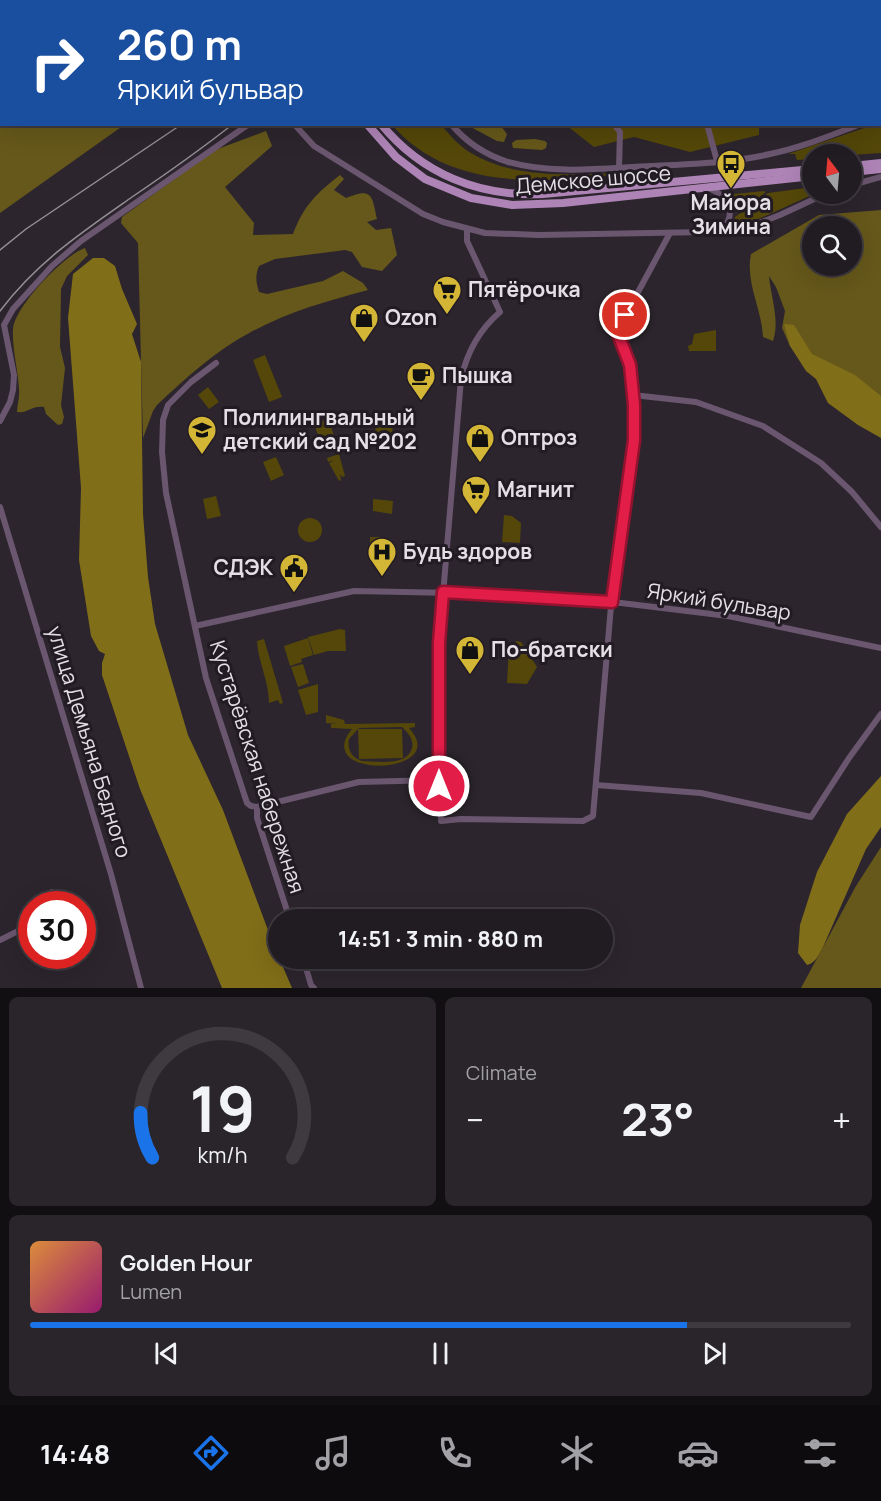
<!DOCTYPE html>
<html lang="en">
<head>
<meta charset="utf-8">
<style>
  :root { --surface:#211c22; --page:#29252a; --text:#f1f3f6; --muted:#a2a1a5; --line:#3e3a40; --accent:#1a73e8 }
  body { margin:0; font-family:Manrope,sans-serif; background:var(--page); color:var(--text); height:100vh; display:flex; flex-direction:column; font-size:22px; white-space:nowrap }
  * { box-sizing:border-box; margin:0 }
  p { font-size:20px; color:var(--muted) }
  .icon { flex:none; width:33px; height:33px; fill:none; stroke:currentColor; stroke-width:2; stroke-linecap:round; stroke-linejoin:round }
  .map { position:relative; height:988px; overflow:hidden }
  .sheet { display:flex; flex-direction:column; gap:9px; padding:9px; background:#120f13; flex:1 }
  .sheet>* { flex:none }
  .hud { position:absolute; left:0px; top:0px; width:882px; height:126px; box-shadow:0 6px 24px #0002,0 0 0 2px var(--line); background:#1a4fa0; color:#fff; overflow:hidden }
  .needle { width:39px; rotate:344deg }
  .buttons { position:absolute; left:802px; top:144px; display:grid; gap:12px }
  .buttons a { display:grid; place-items:center; width:60px; height:60px; border-radius:50%; background:var(--surface); box-shadow:0 6px 24px #0002,0 0 0 2px var(--line); font-size:30px }
  .speed { position:absolute; left:18px; top:891px; display:flex; gap:12px; font-size:30px; font-weight:700; text-align:center }
  .speed>* { display:grid; place-content:center; width:78px; height:78px; border-radius:50%; background:var(--surface); box-shadow:0 6px 24px #0002,0 0 0 2px var(--line); line-height:1 }
  .speed .limit { border:9px solid #d22; background:#fff; color:#111 }
  .pin { position:absolute; display:grid; place-items:center; width:51px; height:51px; color:#fff; margin:-26px; border:3px solid #fff; border-radius:50%; box-shadow:0 2px 6px #0007 }
  .me { position:absolute; width:66px; margin:-33px; rotate:0deg; stroke-linejoin:round; filter:drop-shadow(0 0 4px #0008) }
  .turn { display:flex; align-items:center; gap:21px; height:126px; padding:0 18px; font-size:27px }
  .turn .icon { width:78px; height:78px; stroke-width:2.5 }
  .turn b { display:block; font-size:42px; line-height:51px }
  .big { font-size:45px; font-weight:700; line-height:1.1 }
  .sheet .card { flex:1; display:flex; flex-direction:column; justify-content:center; gap:9px; min-width:0; padding:0 21px; border-radius:9px; background:var(--page) }
  .sheet .dial { align-items:center; gap:0 }
  .dial svg { height:156px; overflow:visible; fill:none; stroke:var(--line); stroke-width:7; stroke-linecap:round; text-anchor:middle }
  .dial text { fill:var(--text); stroke:none }
  .song { display:flex; align-items:center; gap:18px }
  .cover { width:72px; height:72px; border-radius:9px; background:linear-gradient(135deg,hsl(30 70% 55%),hsl(320 70% 35%)) }
  .played { height:6px; border-radius:3px; background:linear-gradient(90deg,var(--accent) 80%,var(--line) 80%) }
  .keys { display:flex; justify-content:space-around; direction:ltr }
  .heat { display:flex; justify-content:space-between; align-items:center; font-size:33px; direction:ltr }
  .sheet .tiles { flex:1; display:grid; gap:9px; grid-template-columns:1fr 1fr }
  .card:last-child { grid-column:span 2 }
  .trip { position:absolute; left:268px; top:909px; width:345px; height:60px; border-radius:30px; background:var(--surface); box-shadow:0 6px 24px #0002,0 0 0 2px var(--line); font-weight:700; line-height:60px; text-align:center }
  .dock { display:flex; height:96px; justify-content:space-around; align-items:center; background:#0d0b0e; color:var(--muted) }
  .dock .icon { width:42px; height:42px }
  .dock .current { color:var(--accent) }
  .dock b { font-size:27px; color:var(--text) }
  .map>svg:first-child { display:block }
  .green { fill:#544709; fill-rule:evenodd }
  .forest { fill:#66581a; fill-rule:evenodd }
  .water { fill:#816e18 }
  .lines { fill:none; stroke-linecap:round; stroke-linejoin:round }
  .minor { stroke:#6b566f; stroke-width:6 }
  .major { stroke:#ae84b6; stroke-width:8 }
  .rail { stroke:#958f96; stroke-width:1.5 }
  .route-casing { stroke:#92132f; stroke-width:15 }
  .route { stroke:#e11d48; stroke-width:10 }
  .labels { text-anchor:middle; stroke-width:6; stroke-linejoin:round; paint-order:stroke }
  .street-label { font-size:21px; fill:#e4dfe5; stroke:#221b24 }
  .poi-label { font-size:21px; font-weight:bold; fill:#e4dfe5; stroke:#221b24; text-anchor:start }
</style>
</head>
<body>
<div class="map">
<svg width="881" height="988" viewBox="0 0 881 988">
  <rect width="100%" height="100%" fill="#2c252d"/>
  <!-- green -->
  <g class="green">
    <path d="M407,0H732L733,1L405,2Z"/>
    <path d="M881,121V153L852,155L813,154V159L797,160L795,154H788L873,125L880,124Z"/>
    <path d="M392,125H441C450,135 459,146 471,153C521,183 589,173 644,172C559,180 456,198 392,125Z"/>
    <path d="M566,125H759V135L690,152L634,137L594,147Z"/>
    <path d="M813,187L814,194L754,221L734,226L735,217L768,193Z"/>
    <path d="M765,191V193L736,213L734,194Z"/>
    <path d="M716,330V351H689L688,346L692,344L694,334Z"/>
    <path d="M265,355L282,397L269,402L253,360Z"/>
    <path d="M208,387L219,402L209,409L198,395Z"/>
    <path d="M328,419L336,441L322,446L314,424Z"/>
    <path d="M376,423H393L391,449L388,452L382,451L381,447L385,442L384,436L389,435L375,434Z"/>
    <path d="M339,454L345,476L342,477L340,474L341,480L339,481L329,463L334,460L328,462L327,458Z"/>
    <path d="M276,457L284,475L271,481L263,462Z"/>
    <path d="M216,496L221,516L207,519L203,499Z"/>
    <path d="M373,499L393,501L392,514L373,511Z"/>
    <path d="M504,515L512,516L521,523L520,543L502,542Z"/>
    <circle cx="310" cy="530" r="12"/>
    <rect x="370" y="537" width="11" height="20"/>
    <path d="M340,629L345,630L346,651H328L314,655L308,637Z"/>
    <path d="M308,638L313,655L301,659L302,662L290,666L284,646Z"/>
    <path d="M264,639L283,703L280,704L278,700L269,703C269,681 258,662 257,641Z"/>
    <path d="M516,641L521,642L537,667L527,684L507,683L509,646H515Z"/>
    <path d="M303,664L309,683L298,687L291,667Z"/>
    <path d="M318,684V712L306,715L298,690Z"/>
    <path d="M326,715L344,720L345,724L415,723V727L409,728C453,776 310,780 352,729L331,728V724H338L326,723ZM402,727C408,733 414,739 412,748C407,767 377,761 362,761C352,758 347,750 349,739L359,728Z"/>
    <path d="M358,729H402L403,758L359,759Z"/>
  </g>
  <!-- forest -->
  <g class="forest">
    <path d="M0,0H217L218,1L2,2V124L124,125L0,213Z"/>
    <path d="M732,0H881V85L880,2Z"/>
    <path d="M467,125H500L507,134L504,142L497,141Z"/>
    <path d="M266,131L272,146L225,187L254,223L253,235L293,234C304,205 317,193 340,175L344,179L334,190L346,198C372,187 372,195 377,219L367,222L376,230L391,228L397,255L382,271L362,267L352,252L345,250L275,259L259,266C255,276 256,282 259,292L267,294L323,281L343,271L363,283L368,290C327,301 288,312 251,332C216,350 186,378 157,405L153,411L143,438L138,243L121,223L122,217L215,150Z"/>
    <path d="M535,139L545,141L547,143L546,148L542,150L513,148L512,143L516,140Z"/>
    <path d="M881,210V418L790,346L782,328L785,311L776,287L769,276C771,298 780,320 773,341L763,337C762,309 745,282 751,254L819,215ZM813,226H852V266H813Z"/>
    <path d="M85,248L88,255L67,276L61,289L60,347L65,368L61,405L64,417L62,424L58,425L46,414L44,407C32,405 27,414 17,412C17,405 20,397 19,389C18,370 12,349 13,329C15,306 64,255 85,248Z"/>
    <path d="M881,847V988H801L856,886Z"/>
  </g>
  <!-- water -->
  <g class="water">
    <path d="M93,258H104L115,266L122,289L137,324L132,334L141,362L143,514L148,577L155,624L188,735L223,810L274,946L292,988H222L140,789L102,675V663L105,654L99,651L91,636L79,560L81,488L68,318L73,274Z"/>
    <path d="M784,324L794,325L812,354L855,375L881,396V438L858,425L828,403L816,379L806,371L790,346Z"/>
    <path d="M881,776V827L866,849L823,947C819,954 816,963 807,965L798,953L800,925L817,872L847,814Z"/>
  </g>
  <g class="lines">
    <!-- minor -->
    <g class="minor">
      <path d="M655,0L656,2"/>
      <path d="M555,2L556,0"/>
      <path d="M880,118H881"/>
      <path d="M294,124L314,146L423,214L443,222L485,233L539,235L706,232L741,230L780,215L825,194"/>
      <path d="M451,124C466,142 486,155 508,162C554,175 605,168 652,166C691,164 732,163 770,154C801,148 831,135 861,124"/>
      <path d="M614,124L620,132L619,168"/>
      <path d="M707,124L717,161"/>
      <path d="M852,185L881,177"/>
      <path d="M709,188C714,191 721,194 725,198C734,209 730,225 719,231"/>
      <path d="M467,229V241L500,312C479,330 467,352 461,379L439,643L441,821L461,819L583,821L593,816L611,606L634,440V405L630,365L618,334V329L670,233"/>
      <path d="M216,363L191,382L168,405L163,420L162,452L166,493L206,678L247,803L251,806L257,807V818L290,920"/>
      <path d="M633,395L696,402L763,426L821,463L852,492L881,527"/>
      <path d="M0,421L10,402L13,390L14,375L4,325L13,309L52,266L81,241L249,124"/>
      <path d="M0,507L111,874L141,988"/>
      <path d="M195,626L354,591L454,593L621,603L728,616L881,648"/>
      <path d="M596,785L701,793L811,817L849,758L881,714"/>
      <path d="M257,807L359,782L439,780"/>
      <path d="M52,892L54,904"/>
      <path d="M0,940L32,924"/>
      <path d="M303,958L311,985L314,988"/>
    </g>
    <!-- major -->
    <g class="major">
      <path d="M267,0L268,2"/>
      <path d="M282,0L283,2"/>
      <path d="M367,124L396,157L425,179L471,198L512,205L563,203L813,176"/>
      <path d="M381,124C422,174 479,197 543,194L813,169"/>
      <path d="M852,166L881,163"/>
      <path d="M852,172L881,169"/>
    </g>
    <!-- rail -->
    <g class="rail">
      <path d="M361,2L363,0"/>
      <path d="M385,2L387,0"/>
      <path d="M0,250L26,229L182,124"/>
      <path d="M0,311C37,262 82,232 132,197C166,174 200,150 233,124"/>
    </g>
  </g>
  <g class="lines">
    <!-- route casing -->
    <g class="route-casing">
      <path id="route" d="M439,786V643L443,592L612,602L634,440V405L630,365L618,334L619,327L625,315"/>
    </g>
    <!-- route -->
    <use href="#route" class="route"/>
  </g>
  <!-- icons -->
  <defs>
    <g id="bus-pin" transform="scale(1.5)"><path d="M0 17L-7.5 6A9.5 9.5 0 1 1 7.5 6Z" fill="#d3b635" stroke="#221b24"/><path d="M-5-6H5V4H4V6H2V4H-2V6H-4V4H-5ZM-3.5-4V0h7V-4ZM-3.5 1.2v1.5H-2V1.2ZM2 1.2v1.5H3.5V1.2Z" fill="#111"/></g>
    <g id="supermarket-pin" transform="scale(1.5)"><path d="M0 17L-7.5 6A9.5 9.5 0 1 1 7.5 6Z" fill="#d3b635" stroke="#221b24"/><path d="M-6-5.5h2.5l.6 2H6L4.5 2H-2.5L-4.4-4H-6ZM-1.5 3.2a1.3 1.3 0 1 0 .1 0ZM3 3.2a1.3 1.3 0 1 0 .1 0Z" fill="#111"/></g>
    <g id="shop-pin" transform="scale(1.5)"><path d="M0 17L-7.5 6A9.5 9.5 0 1 1 7.5 6Z" fill="#d3b635" stroke="#221b24"/><path d="M-5-2.5h2.3a2.7 3.5 0 0 1 5.4 0H5L5.5 6h-11ZM-1.5-2.5h3a1.5 2.3 0 0 0-3 0Z" fill="#111"/></g>
    <g id="cafe-pin" transform="scale(1.5)"><path d="M0 17L-7.5 6A9.5 9.5 0 1 1 7.5 6Z" fill="#d3b635" stroke="#221b24"/><path d="M-5.5-4.5H6V0H3Q3 3.5 0 3.5H-2.5Q-5.5 3.5-5.5 0ZM3-3.2v2h1.7v-2ZM-6 4.5H4V6H-6Z" fill="#111"/></g>
    <g id="school-pin" transform="scale(1.5)"><path d="M0 17L-7.5 6A9.5 9.5 0 1 1 7.5 6Z" fill="#d3b635" stroke="#221b24"/><path d="M0-5L7-2L0 1L-7-2ZM-4 1L0 2.5L4 1V4Q0 6-4 4Z" fill="#111"/></g>
    <g id="hospital-pin" transform="scale(1.5)"><path d="M0 17L-7.5 6A9.5 9.5 0 1 1 7.5 6Z" fill="#d3b635" stroke="#221b24"/><path d="M-5-5h3v3.5h4V-5h3V5h-3V1.5h-4V5h-3Z" fill="#111"/></g>
    <g id="civic-pin" transform="scale(1.5)"><path d="M0 17L-7.5 6A9.5 9.5 0 1 1 7.5 6Z" fill="#d3b635" stroke="#221b24"/><path d="M-.6-6.5H3V-4.5H.6V-3L4-1V1h2V6H-6V1h2V-1L-.6-3ZM-1.2 2.5V6h2.4V2.5Z" fill="#111"/></g>
  </defs>
  <g fill-rule="evenodd">
    <use href="#bus-pin" x="731" y="164"/>
    <use href="#supermarket-pin" x="447" y="290"/>
    <use href="#shop-pin" x="364" y="318"/>
    <use href="#cafe-pin" x="421" y="376"/>
    <use href="#school-pin" x="202" y="430"/>
    <use href="#shop-pin" x="480" y="438"/>
    <use href="#supermarket-pin" x="476" y="490"/>
    <use href="#hospital-pin" x="382" y="552"/>
    <use href="#civic-pin" x="294" y="568"/>
    <use href="#shop-pin" x="470" y="650"/>
  </g>
  <g class="labels">
    <!-- street labels -->
    <g class="street-label">
      <text transform="translate(593 180) rotate(-5)" y="7">Демское шоссе</text>
      <text transform="translate(719 602) rotate(9)" y="7">Яркий бульвар</text>
      <text transform="translate(89 742) rotate(73)" y="7">улица Демьяна Бедного</text>
      <text transform="translate(257 767) rotate(72)" y="7">Кустарёвская набережная</text>
    </g>
    <!-- poi labels -->
    <g class="poi-label">
      <text x="731" y="210" text-anchor="middle">Майора<tspan x="731" dy="24">Зимина</tspan></text>
      <text x="468" y="297">Пятёрочка</text>
      <text x="385" y="325">Ozon</text>
      <text x="442" y="383">Пышка</text>
      <text x="223" y="425">Полилингвальный<tspan x="223" dy="24">детский сад №202</tspan></text>
      <text x="501" y="445">Оптроз</text>
      <text x="497" y="497">Магнит</text>
      <text x="403" y="559">Будь здоров</text>
      <text x="273" y="575" text-anchor="end">СДЭК</text>
      <text x="491" y="657">По-братски</text>
    </g>
  </g>
</svg>
<div class="buttons">
<a><svg class="needle" viewBox="-14 -14 28 28"><path d="M0-13l5 13h-10z" fill="#e53935"/><path d="M0 13l5-13h-10z" fill="#a2a1a5"/></svg></a>
<a><svg class="icon" aria-label="search" viewBox="0 0 24 24"><circle cx="10" cy="10" r="6"/><path d="M15 15l6 6"/></svg></a>
</div>
<div class="speed"><div class="limit">30</div></div>
<div class="pin" style="left:625px;top:315px;background:#d93025"><svg class="icon" aria-label="arrive" viewBox="0 0 24 24"><path d="M6 21V4h12l-3 4 3 4H6"/></svg></div>
<svg class="me" style="left:439px;top:786px" viewBox="-20 -20 40 40"><circle r="17" fill="#e11d48" stroke="#fff" stroke-width="3"/><path d="M0-11L8 9 0 5-8 9z" fill="#fff"/></svg>
<div class="trip">14:51 · 3 min · 880 m</div>
<div class="hud">
<div class="turn"><svg class="icon" aria-label="right" viewBox="0 0 24 24"><path d="M7 20v-9h11M14 6l5 5-5 5"/></svg><div><b>260 m</b>Яркий бульвар</div></div>
</div>
</div>
<section class="sheet">
<div class="tiles">
<div class="card dial"><svg viewBox="0 0 100 80">
<path d="M14 69A42 42 0 1 1 86 69"/>
<path d="M14 69A42 42 0 0 1 8 46" stroke="#1a73e8"/>
<text x="50" y="56" font-size="32" font-weight="700">19</text>
<text x="50" y="72" font-size="11">km/h</text>
</svg></div>
<div class="card"><p>Climate</p>
<div class="heat"><a>−</a><b class="big">23°</b><a>+</a></div>
</div>
<div class="card">
<div class="song"><i class="cover"></i><div><b>Golden Hour</b><p>Lumen</p></div></div>
<div class="played"></div>
<div class="keys"><svg class="icon" aria-label="previous" viewBox="0 0 24 24"><path d="M18 5L8 12l10 7zM5 5v14"/></svg><svg class="icon" aria-label="pause" viewBox="0 0 24 24"><path d="M8 5v14M16 5v14"/></svg><svg class="icon" aria-label="next" viewBox="0 0 24 24"><path d="M6 5l10 7-10 7zM19 5v14"/></svg></div>
</div>
</div>
</section>
<nav class="dock">
<b>14:48</b>
<svg class="icon current" aria-label="directions" viewBox="0 0 24 24"><path d="M12 3l9 9-9 9-9-9zM9 14v-3h6M13 9l2 2-2 2"/></svg>
<svg class="icon" aria-label="music" viewBox="0 0 24 24"><path d="M9 18V5l10-2v13"/><circle cx="6" cy="18" r="3"/><circle cx="16" cy="16" r="3"/></svg>
<svg class="icon" aria-label="phone" viewBox="0 0 24 24"><path d="M5 4h4l2 5-3 2q2 4 5 5l2-3 5 2v4C11 20 4 13 5 4z"/></svg>
<svg class="icon" aria-label="climate" viewBox="0 0 24 24"><path d="M12 3v18M4 7l16 10M4 17L20 7"/></svg>
<svg class="icon" aria-label="car" viewBox="0 0 24 24"><path d="M5 17H2v-5l4-1 3-4h7l3 4 3 1v5h-3M9 17h6M6 11h13"/><circle cx="7" cy="17" r="2"/><circle cx="17" cy="17" r="2"/></svg>
<svg class="icon" aria-label="filters" viewBox="0 0 24 24"><path d="M4 7h16M4 17h16"/><circle cx="9" cy="7" r="2"/><circle cx="15" cy="17" r="2"/></svg>
</nav>
</body>
</html>
